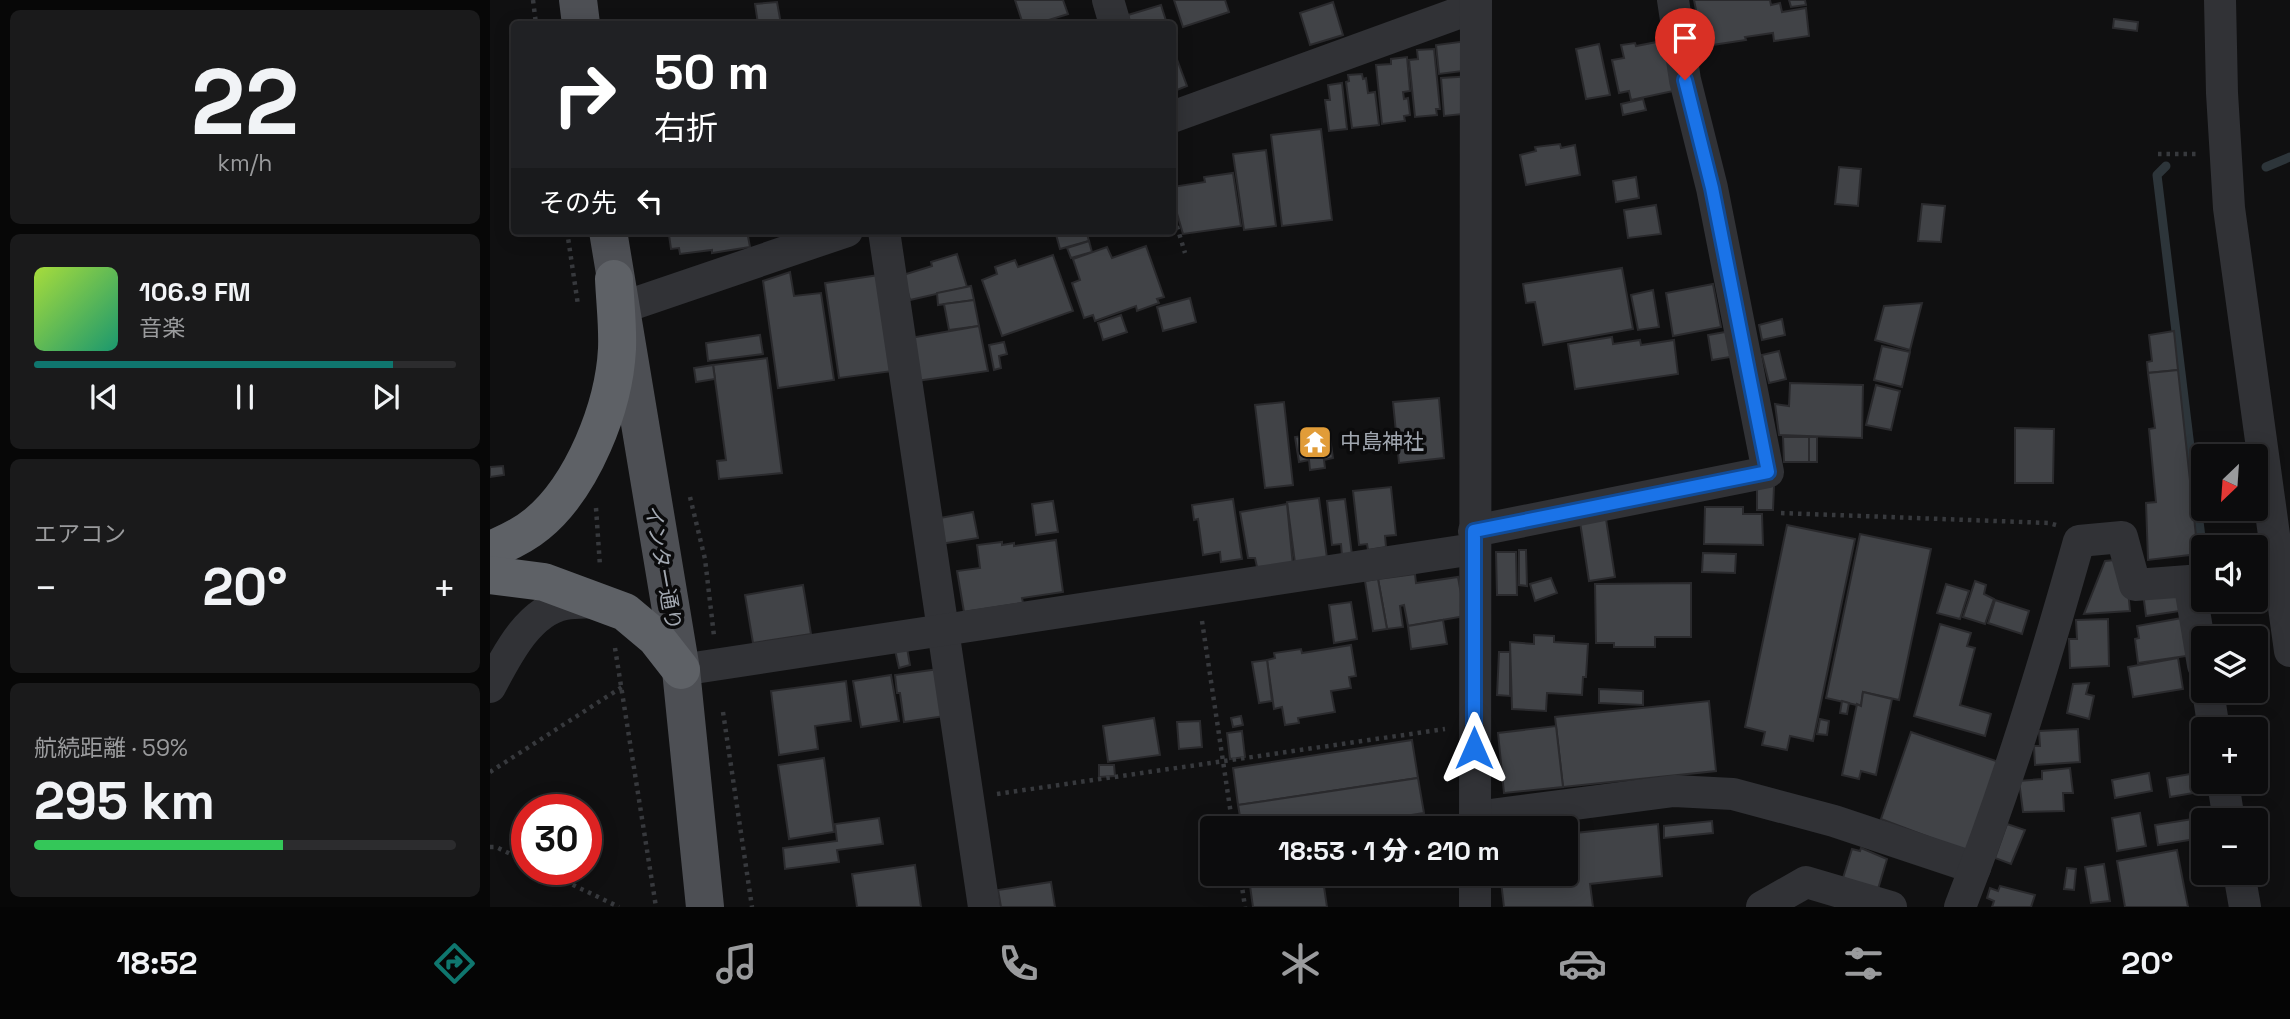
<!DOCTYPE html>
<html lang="ja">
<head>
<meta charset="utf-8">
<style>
  :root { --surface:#0c0c0d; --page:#1a1a1b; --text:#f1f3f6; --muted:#9a9b9d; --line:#2c2c2e; --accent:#0f766e }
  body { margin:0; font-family:"Space Grotesk","Noto Sans JP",sans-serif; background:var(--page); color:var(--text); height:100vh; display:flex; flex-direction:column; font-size:26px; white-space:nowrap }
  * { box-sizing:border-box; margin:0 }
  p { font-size:23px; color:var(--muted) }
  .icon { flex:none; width:38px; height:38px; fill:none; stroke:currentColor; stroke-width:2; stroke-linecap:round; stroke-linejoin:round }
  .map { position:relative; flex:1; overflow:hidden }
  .panel { display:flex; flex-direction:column; gap:10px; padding:10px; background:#070707; width:490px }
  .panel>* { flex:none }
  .top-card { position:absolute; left:21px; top:21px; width:665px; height:214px; border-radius:7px; box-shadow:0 4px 18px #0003,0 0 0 2px var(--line); background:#202124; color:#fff; overflow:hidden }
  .needle { width:46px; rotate:205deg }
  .controls { position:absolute; left:1701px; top:444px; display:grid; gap:14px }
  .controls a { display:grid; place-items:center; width:77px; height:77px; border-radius:7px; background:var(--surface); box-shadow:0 4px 18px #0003,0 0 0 2px var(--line); font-size:35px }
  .speed { position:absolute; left:21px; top:794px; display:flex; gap:14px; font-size:35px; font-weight:700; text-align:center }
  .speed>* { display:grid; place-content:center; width:91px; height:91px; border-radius:50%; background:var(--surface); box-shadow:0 4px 18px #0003,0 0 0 2px var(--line); line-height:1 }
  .speed .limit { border:10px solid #d22; background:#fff; color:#111 }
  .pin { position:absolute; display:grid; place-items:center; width:60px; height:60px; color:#fff; margin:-72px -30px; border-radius:50% 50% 50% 0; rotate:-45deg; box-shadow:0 0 7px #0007 }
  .pin .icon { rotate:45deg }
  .me { position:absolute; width:77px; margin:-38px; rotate:0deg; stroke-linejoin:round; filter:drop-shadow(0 0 5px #0008) }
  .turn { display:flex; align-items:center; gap:24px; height:147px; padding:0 28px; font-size:32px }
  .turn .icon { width:91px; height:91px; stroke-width:2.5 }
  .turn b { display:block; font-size:49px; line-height:60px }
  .then { display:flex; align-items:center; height:66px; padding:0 28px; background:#0003; gap:14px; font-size:26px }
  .big { font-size:52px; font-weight:800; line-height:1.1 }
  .panel .widget { flex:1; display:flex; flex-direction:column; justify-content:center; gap:10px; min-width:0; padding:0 24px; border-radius:10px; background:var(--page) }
  .panel .dial { align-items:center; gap:0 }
  .dial b { font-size:91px; line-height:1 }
  .song { display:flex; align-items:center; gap:21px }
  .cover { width:84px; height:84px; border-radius:10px; background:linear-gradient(135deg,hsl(80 70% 55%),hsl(160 70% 35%)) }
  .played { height:7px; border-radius:4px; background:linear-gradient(90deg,var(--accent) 85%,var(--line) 85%) }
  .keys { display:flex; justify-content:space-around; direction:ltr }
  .heat { display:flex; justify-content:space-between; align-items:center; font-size:38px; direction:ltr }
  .charge { height:10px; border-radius:5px; background:linear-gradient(90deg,#34c759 59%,var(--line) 0) }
  .trip { position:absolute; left:710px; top:816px; width:378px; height:70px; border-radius:7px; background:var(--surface); box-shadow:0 4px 18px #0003,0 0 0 2px var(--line); font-weight:800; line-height:70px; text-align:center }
  .tabs { display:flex; height:112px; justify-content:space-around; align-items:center; background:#050505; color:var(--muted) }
  .tabs .icon { width:49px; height:49px }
  .tabs .current { color:var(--accent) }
  .tabs b { font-size:32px; color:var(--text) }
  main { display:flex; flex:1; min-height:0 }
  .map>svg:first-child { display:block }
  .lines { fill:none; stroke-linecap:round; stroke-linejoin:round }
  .stream { stroke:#2d353a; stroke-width:9 }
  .building { fill:#414347; stroke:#2a2a2d; stroke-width:2 }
  .path { stroke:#37393d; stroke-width:4.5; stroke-dasharray:3.5 5; stroke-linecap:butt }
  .minor { stroke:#313236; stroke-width:32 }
  .major { stroke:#4d4f54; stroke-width:38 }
  .highway { stroke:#5e6166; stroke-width:38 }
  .route-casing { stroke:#114b97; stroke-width:18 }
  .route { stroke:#1a73e8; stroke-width:12 }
  .labels { text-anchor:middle; stroke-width:7; stroke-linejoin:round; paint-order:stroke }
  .poi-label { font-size:21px; fill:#a2a8b1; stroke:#0b0b0c; text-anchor:start }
  .street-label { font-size:21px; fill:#a2a8b1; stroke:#0b0b0c }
</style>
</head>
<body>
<main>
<section class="panel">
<div class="widget dial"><b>22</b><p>km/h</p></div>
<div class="widget">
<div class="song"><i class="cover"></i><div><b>106.9 FM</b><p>音楽</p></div></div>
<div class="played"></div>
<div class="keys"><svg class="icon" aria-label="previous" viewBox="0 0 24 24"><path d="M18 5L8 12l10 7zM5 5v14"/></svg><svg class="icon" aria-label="pause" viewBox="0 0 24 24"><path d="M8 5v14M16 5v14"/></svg><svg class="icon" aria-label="next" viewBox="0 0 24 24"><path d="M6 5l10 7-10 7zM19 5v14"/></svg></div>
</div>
<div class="widget"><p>エアコン</p>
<div class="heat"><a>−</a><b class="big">20°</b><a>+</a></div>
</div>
<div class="widget"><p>航続距離 · 59%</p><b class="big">295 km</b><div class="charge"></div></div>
</section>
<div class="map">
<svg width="1800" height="907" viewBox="0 0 1800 907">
  <rect width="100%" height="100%" fill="#101011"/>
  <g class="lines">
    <!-- stream -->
    <g class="stream">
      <path d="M1676,166L1667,175L1713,554"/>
      <path d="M1776,167L1800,157"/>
    </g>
  </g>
  <!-- building -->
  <g class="building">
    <path d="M525,0H573L578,14L546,24H533Z"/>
    <path d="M684,0H735L739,12L693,27Z"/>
    <path d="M1204,0H1280L1281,5L1290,3L1292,12L1316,8L1319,36L1284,41L1283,33L1255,37L1256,40L1209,47L1205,26L1209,25Z"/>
    <path d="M1299,0H1315L1316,5L1301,7Z"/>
    <path d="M287,2L291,24H268L265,4Z"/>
    <path d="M843,2L853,35L820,45L810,13Z"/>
    <path d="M671,5L677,24H641L638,15Z"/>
    <path d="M1624,19L1648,22L1647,31L1623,28Z"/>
    <path d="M1177,40L1188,90L1141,100L1139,91L1129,93L1122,60L1134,58L1131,45L1145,43L1146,46Z"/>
    <path d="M977,41L981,70L949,74L946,45Z"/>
    <path d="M1109,44L1120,95L1096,99L1086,49Z"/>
    <path d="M682,46L697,86L682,92Z"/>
    <path d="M944,49L950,109H946L947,115L925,117L919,60L928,59L927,50Z"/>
    <path d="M917,57L920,91L913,92L914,99L918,98L920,115L914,116L915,121L892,124L886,65L901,64V59Z"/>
    <path d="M872,74L873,79L876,78L878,93L885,92L889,125L862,128L856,82L859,81L858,75Z"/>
    <path d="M983,76L982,113L954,116L951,78Z"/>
    <path d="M852,83L857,129L839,131L835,100H840L838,85Z"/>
    <path d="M1153,99L1156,110L1133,115L1131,104Z"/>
    <path d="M831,129L842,220L792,226L781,135Z"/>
    <path d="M1070,144L1071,148L1085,145L1090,175L1036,185L1030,155L1046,151L1045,147Z"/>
    <path d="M776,150L786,226L754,230L743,154Z"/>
    <path d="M1349,167L1371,169L1368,206L1345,204Z"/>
    <path d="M743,173L751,226L693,234L682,196V187L715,182L714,177Z"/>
    <path d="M1146,177L1149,198L1126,202L1123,181Z"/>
    <path d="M1432,204L1455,206L1451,242L1428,241Z"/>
    <path d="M1166,205L1171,234L1138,238L1134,210Z"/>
    <path d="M181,231H257L260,247L222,253V250L190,254L189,248L181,249L179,235H182Z"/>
    <path d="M565,231H596L599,241L570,249Z"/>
    <path d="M599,241L602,252L581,258L577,248Z"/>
    <path d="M656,246L674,297L667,299L669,303L647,311L646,306L605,321L603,315L594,318L582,283L590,280L583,259L617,247L622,258Z"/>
    <path d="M467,254L477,287L420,300L413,275L442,266L441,262Z"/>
    <path d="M563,255L583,311L512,336L492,280L507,274L505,267L525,260L528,267Z"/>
    <path d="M1132,268L1143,329L1053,345L1045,302L1036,303L1033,284Z"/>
    <path d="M300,272L304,296L331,293L344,380L288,388L273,281Z"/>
    <path d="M389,275L403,371L349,378L335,283Z"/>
    <path d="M1223,284L1231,327L1183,336L1176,293Z"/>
    <path d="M481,286L484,300L448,305L447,293Z"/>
    <path d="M1163,290L1169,327L1148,330L1141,295Z"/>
    <path d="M700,298L706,322L673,331L667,307Z"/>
    <path d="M484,300L489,326L459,330L454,304Z"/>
    <path d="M1432,303L1420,350L1385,340L1394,306Z"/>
    <path d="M631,315L637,332L613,340L608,323Z"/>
    <path d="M1292,319L1295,335L1272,340L1269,325Z"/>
    <path d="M489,326L498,371L426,381L420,338Z"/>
    <path d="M1241,331L1246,356L1222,360L1218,335Z"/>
    <path d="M1684,331L1688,370L1658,373L1657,362L1662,361L1659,335Z"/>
    <path d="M270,335L273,354L218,361L216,343Z"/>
    <path d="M1122,337L1123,344L1150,340L1151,345L1184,340L1188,374L1085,389L1078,344Z"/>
    <path d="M514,342L517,354L509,356L511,368L504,370L499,345Z"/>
    <path d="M1392,346L1420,352L1412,387L1384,380Z"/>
    <path d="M1289,351L1296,379L1279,383L1272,355Z"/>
    <path d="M277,358L292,473L229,479L227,461L236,460L223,365Z"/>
    <path d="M223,365L225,379L206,382L204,368Z"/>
    <path d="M1688,370L1708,554L1658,560L1656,503L1666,502L1659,429L1665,428L1658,373Z"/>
    <path d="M1300,383L1373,385L1372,438L1289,435L1285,404L1299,406Z"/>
    <path d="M1386,385L1410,391L1401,430L1376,425Z"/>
    <path d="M949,398L954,458L909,463L903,402Z"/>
    <path d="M794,402L803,485L775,488L765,405Z"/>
    <path d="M1525,428L1564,429L1563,483H1525Z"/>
    <path d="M839,432L843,458L834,460L835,468L820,470L819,460L809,462L805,437Z"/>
    <path d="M1293,437H1319V462H1294Z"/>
    <rect x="1319" y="437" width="8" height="25"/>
    <path d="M13,466L14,475L0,477V467Z"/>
    <path d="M1267,485L1284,486L1283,510H1267Z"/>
    <path d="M901,487L906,535L895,536L896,547L878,550L877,544L869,545L863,491Z"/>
    <path d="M829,498L837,558L805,563L797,502Z"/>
    <path d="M743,499L752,559L731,562L730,552L713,555L708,519L704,520L702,505Z"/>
    <path d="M855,499L862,555L852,556L851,544L842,545L837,501Z"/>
    <path d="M563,501L568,532L546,535L542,504Z"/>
    <path d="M797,504L803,566L767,567L765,558H758L750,512Z"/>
    <path d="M1215,507H1253V514H1272L1273,545L1214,544Z"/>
    <path d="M483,512L488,538L444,545L439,520Z"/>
    <path d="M1116,519L1125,577L1099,581L1090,522Z"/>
    <path d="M1297,525L1365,539L1323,741L1300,736L1297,750L1272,745L1275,732L1255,727Z"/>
    <path d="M1370,534L1441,549L1409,700L1373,692L1371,706L1336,698Z"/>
    <path d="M566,540L573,592L532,598L533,603L474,612L467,571L490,568L487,545L512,542V545L524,543V546Z"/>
    <path d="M1029,550H1036L1037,586L1029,585Z"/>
    <path d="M1006,552H1026L1027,595H1007Z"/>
    <path d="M1213,553L1246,554L1245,573L1212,572Z"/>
    <path d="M1635,559L1640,611L1594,614L1615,561Z"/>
    <path d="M925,574L926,583L968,577L975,616L918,626L914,605L910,606L913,627L897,629L888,579Z"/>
    <path d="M1061,578L1067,593L1045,601L1040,584Z"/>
    <path d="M888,579L897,629L883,631L875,581Z"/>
    <path d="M1485,581L1496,585L1494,594L1504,599L1495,624L1473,617Z"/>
    <path d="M1201,583V637H1165V647H1124V643H1106L1105,584Z"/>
    <path d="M1456,584L1479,591L1470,619L1447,613Z"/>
    <path d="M313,585L321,634L263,643L255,595Z"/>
    <path d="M1687,587L1690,611L1656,616L1653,593Z"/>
    <path d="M1505,600L1539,611L1532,634L1498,623Z"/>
    <path d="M861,602L867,639L844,643L839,605Z"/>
    <path d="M1692,618L1703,655L1648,663L1645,639L1649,638L1647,626Z"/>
    <path d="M1618,619L1619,666L1580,668L1579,639H1587L1586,620Z"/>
    <path d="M953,620L957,644L921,649L918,626Z"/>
    <path d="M1450,624L1481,633L1477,646L1485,648L1470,705L1501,714L1495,736L1424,716Z"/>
    <path d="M1044,635L1064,636V642L1098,644L1096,677H1093L1092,695L1057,693L1056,711L1022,709L1020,642L1044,644Z"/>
    <path d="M861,645L866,676L859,677L861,688L841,691L845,712L808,718L809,723L795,725L792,707L784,709L777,660L785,658L784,653L811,649L812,653Z"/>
    <path d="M417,648L420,665L409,668L405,650Z"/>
    <path d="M1009,652H1020V696L1007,695Z"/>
    <path d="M1688,658L1693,689L1643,697L1638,667Z"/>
    <path d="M777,660L782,701L769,703L762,662Z"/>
    <path d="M449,669L455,716L414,722L410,693H407L405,675Z"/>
    <path d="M401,675L409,721L371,727L363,681Z"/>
    <path d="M356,681L361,721L325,726L328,749L289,755L281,691Z"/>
    <path d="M1599,683L1596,694L1604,696L1599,719L1577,713L1583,684Z"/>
    <path d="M1109,689L1153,691V705L1109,703Z"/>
    <path d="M1373,692L1402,699L1386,775L1371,771L1369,779L1352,775L1367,704L1371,706Z"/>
    <path d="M1219,701L1226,771L1073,787L1065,717Z"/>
    <path d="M1352,701L1359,703L1357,714L1350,713Z"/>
    <path d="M751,716L753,725L743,727L741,718Z"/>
    <path d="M664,718L670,755L618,762L613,726Z"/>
    <path d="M1330,719L1339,721L1337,735L1327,734Z"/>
    <path d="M710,721L712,747L689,749L687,722Z"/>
    <path d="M1066,726L1073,787L1014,793L1008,733Z"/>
    <path d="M1588,729L1590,762L1545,765L1544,746H1550L1549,731Z"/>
    <path d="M752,731L755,757L740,759L737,733Z"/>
    <path d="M1421,732L1512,763L1481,853L1391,819Z"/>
    <path d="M922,740L928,778L748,805L743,768Z"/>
    <path d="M334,758L344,832L299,839L288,765Z"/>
    <path d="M609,765H624L625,776L609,777Z"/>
    <path d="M1580,768L1583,793H1573L1574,811L1533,812L1529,781L1552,779V771Z"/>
    <path d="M1712,772L1715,791L1680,797L1677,778Z"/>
    <path d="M1659,773L1662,791L1625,798L1622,780Z"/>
    <path d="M928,778L934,813L839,828H752L748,805Z"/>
    <path d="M1650,813L1656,846L1627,851L1622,818Z"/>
    <path d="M389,818L393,844L347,850L349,862L295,869L293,848L347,841L345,824Z"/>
    <path d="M1709,818L1712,838L1668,845L1665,825Z"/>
    <path d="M1222,821L1223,833L1174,838V826Z"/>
    <path d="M1168,824L1172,876L1100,884L1103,907H1014L1010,873H1076V834Z"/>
    <path d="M1517,824L1535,830L1521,864L1505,858Z"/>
    <path d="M1371,848L1397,859L1388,889L1353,878L1362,849L1370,851Z"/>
    <path d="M1687,850L1698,907H1635L1627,861Z"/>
    <path d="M1614,864L1620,901L1601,903L1595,867Z"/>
    <path d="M425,865L431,907H367L362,874Z"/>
    <path d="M1577,868L1586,869L1584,890L1574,889Z"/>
    <path d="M796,873H832L837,907H763L759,879Z"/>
    <path d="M561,882L565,907H511L508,890Z"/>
    <path d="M1510,886L1545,895L1541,907H1502L1504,901L1497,898L1500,888L1508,891Z"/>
  </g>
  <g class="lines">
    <!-- path -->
    <g class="path">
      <path d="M43,0L46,24"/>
      <path d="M1668,154H1707"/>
      <path d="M682,210L695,253"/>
      <path d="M77,231L88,305"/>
      <path d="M200,497L215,559L224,636"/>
      <path d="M106,508L110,566"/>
      <path d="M1291,513L1559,523L1566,525"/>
      <path d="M712,621L743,828"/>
      <path d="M125,648L166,907"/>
      <path d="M233,712L262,907"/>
      <path d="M0,772L132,687"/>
      <path d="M507,794L955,729"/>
      <path d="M0,847H6L37,862"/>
      <path d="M52,870L129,907"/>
      <path d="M750,873L755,907"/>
    </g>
    <!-- minor -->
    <g class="minor">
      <path d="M618,0L625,24"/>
      <path d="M1730,0L1732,93L1739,208L1800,651"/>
      <path d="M682,117L985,7"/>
      <path d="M394,231L494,907"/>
      <path d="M131,308L357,231"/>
      <path d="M984,531L1278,472L1222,188L1195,80L1183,0"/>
      <path d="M191,670L984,549"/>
      <path d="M0,687C16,657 38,611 75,604C86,602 98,603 109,602"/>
      <path d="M1718,691L1724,730"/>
      <path d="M1733,782L1739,821"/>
      <path d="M985,817L1184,791L1243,794L1344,821L1485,868"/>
      <path d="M985,828L986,0"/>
      <path d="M985,873V907"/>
      <path d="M1749,873L1755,907"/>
      <path d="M1272,907L1316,882L1401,907"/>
      <path d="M1470,907C1517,787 1554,665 1589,541L1632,537L1645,585L1699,581L1713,665"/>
    </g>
    <!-- major -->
    <g class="major">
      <path d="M88,0L91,24"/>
      <path d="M118,231L191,670L215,907"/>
    </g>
    <!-- highway -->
    <g class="highway">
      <path d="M0,550C15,544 35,534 47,524C93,486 124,407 127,349C128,326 125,302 124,279"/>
      <path d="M0,575L54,582L135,612L166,638L191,670"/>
    </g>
  </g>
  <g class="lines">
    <!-- route casing -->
    <g class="route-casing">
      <path id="route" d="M984,748V531L1278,472L1222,188L1195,80"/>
    </g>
    <!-- route -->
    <use href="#route" class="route"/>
  </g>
  <!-- icons -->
  <defs>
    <g id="temple-square" transform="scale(1.75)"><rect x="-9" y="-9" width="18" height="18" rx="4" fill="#e19c38" stroke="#0b0b0c"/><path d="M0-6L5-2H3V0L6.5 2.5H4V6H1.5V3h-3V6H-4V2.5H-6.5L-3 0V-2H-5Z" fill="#fff"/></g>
  </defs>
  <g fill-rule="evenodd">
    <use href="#temple-square" x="825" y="442"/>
  </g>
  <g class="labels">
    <!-- poi labels -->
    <g class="poi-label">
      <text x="850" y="449">中島神社</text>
    </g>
    <!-- street labels -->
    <g class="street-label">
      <text transform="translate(173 568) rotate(80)" y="7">インター通り</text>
    </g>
  </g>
</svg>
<div class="controls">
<a><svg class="needle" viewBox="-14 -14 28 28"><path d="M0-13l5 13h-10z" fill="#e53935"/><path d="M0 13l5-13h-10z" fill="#9a9b9d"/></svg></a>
<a><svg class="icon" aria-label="sound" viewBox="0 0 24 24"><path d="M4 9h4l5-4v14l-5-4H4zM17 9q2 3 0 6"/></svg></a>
<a><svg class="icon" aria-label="layers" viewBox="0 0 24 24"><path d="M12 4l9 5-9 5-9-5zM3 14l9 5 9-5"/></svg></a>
<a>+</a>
<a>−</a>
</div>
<div class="speed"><div class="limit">30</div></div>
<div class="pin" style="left:1195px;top:80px;background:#d93025"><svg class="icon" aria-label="arrive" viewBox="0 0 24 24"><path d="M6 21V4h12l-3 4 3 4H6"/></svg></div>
<svg class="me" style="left:984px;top:748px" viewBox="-20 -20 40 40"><path d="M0-17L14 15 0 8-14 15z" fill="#1a73e8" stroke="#fff" stroke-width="4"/></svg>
<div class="trip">18:53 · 1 分 · 210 m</div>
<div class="top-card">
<div class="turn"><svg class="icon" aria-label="right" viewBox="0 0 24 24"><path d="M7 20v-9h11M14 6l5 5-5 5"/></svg><div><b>50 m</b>右折</div></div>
<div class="then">その先<svg class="icon" aria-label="left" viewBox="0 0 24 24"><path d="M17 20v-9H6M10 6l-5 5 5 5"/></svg></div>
</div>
</div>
</main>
<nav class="tabs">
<b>18:52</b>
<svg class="icon current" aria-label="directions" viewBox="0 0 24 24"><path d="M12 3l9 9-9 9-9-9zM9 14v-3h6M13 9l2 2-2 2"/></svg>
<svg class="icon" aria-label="music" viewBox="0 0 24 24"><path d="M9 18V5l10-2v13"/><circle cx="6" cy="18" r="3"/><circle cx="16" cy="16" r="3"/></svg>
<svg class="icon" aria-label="phone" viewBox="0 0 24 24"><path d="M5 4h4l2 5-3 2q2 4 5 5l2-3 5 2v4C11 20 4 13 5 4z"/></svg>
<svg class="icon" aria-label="climate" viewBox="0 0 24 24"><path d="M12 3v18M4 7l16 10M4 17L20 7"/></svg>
<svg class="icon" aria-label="car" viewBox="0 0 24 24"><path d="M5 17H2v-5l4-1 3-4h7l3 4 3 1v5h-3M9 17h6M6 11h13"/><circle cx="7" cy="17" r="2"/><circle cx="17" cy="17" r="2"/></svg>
<svg class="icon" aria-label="filters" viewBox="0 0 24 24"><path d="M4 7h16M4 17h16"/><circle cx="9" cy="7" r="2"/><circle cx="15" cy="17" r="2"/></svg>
<b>20°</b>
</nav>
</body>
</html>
